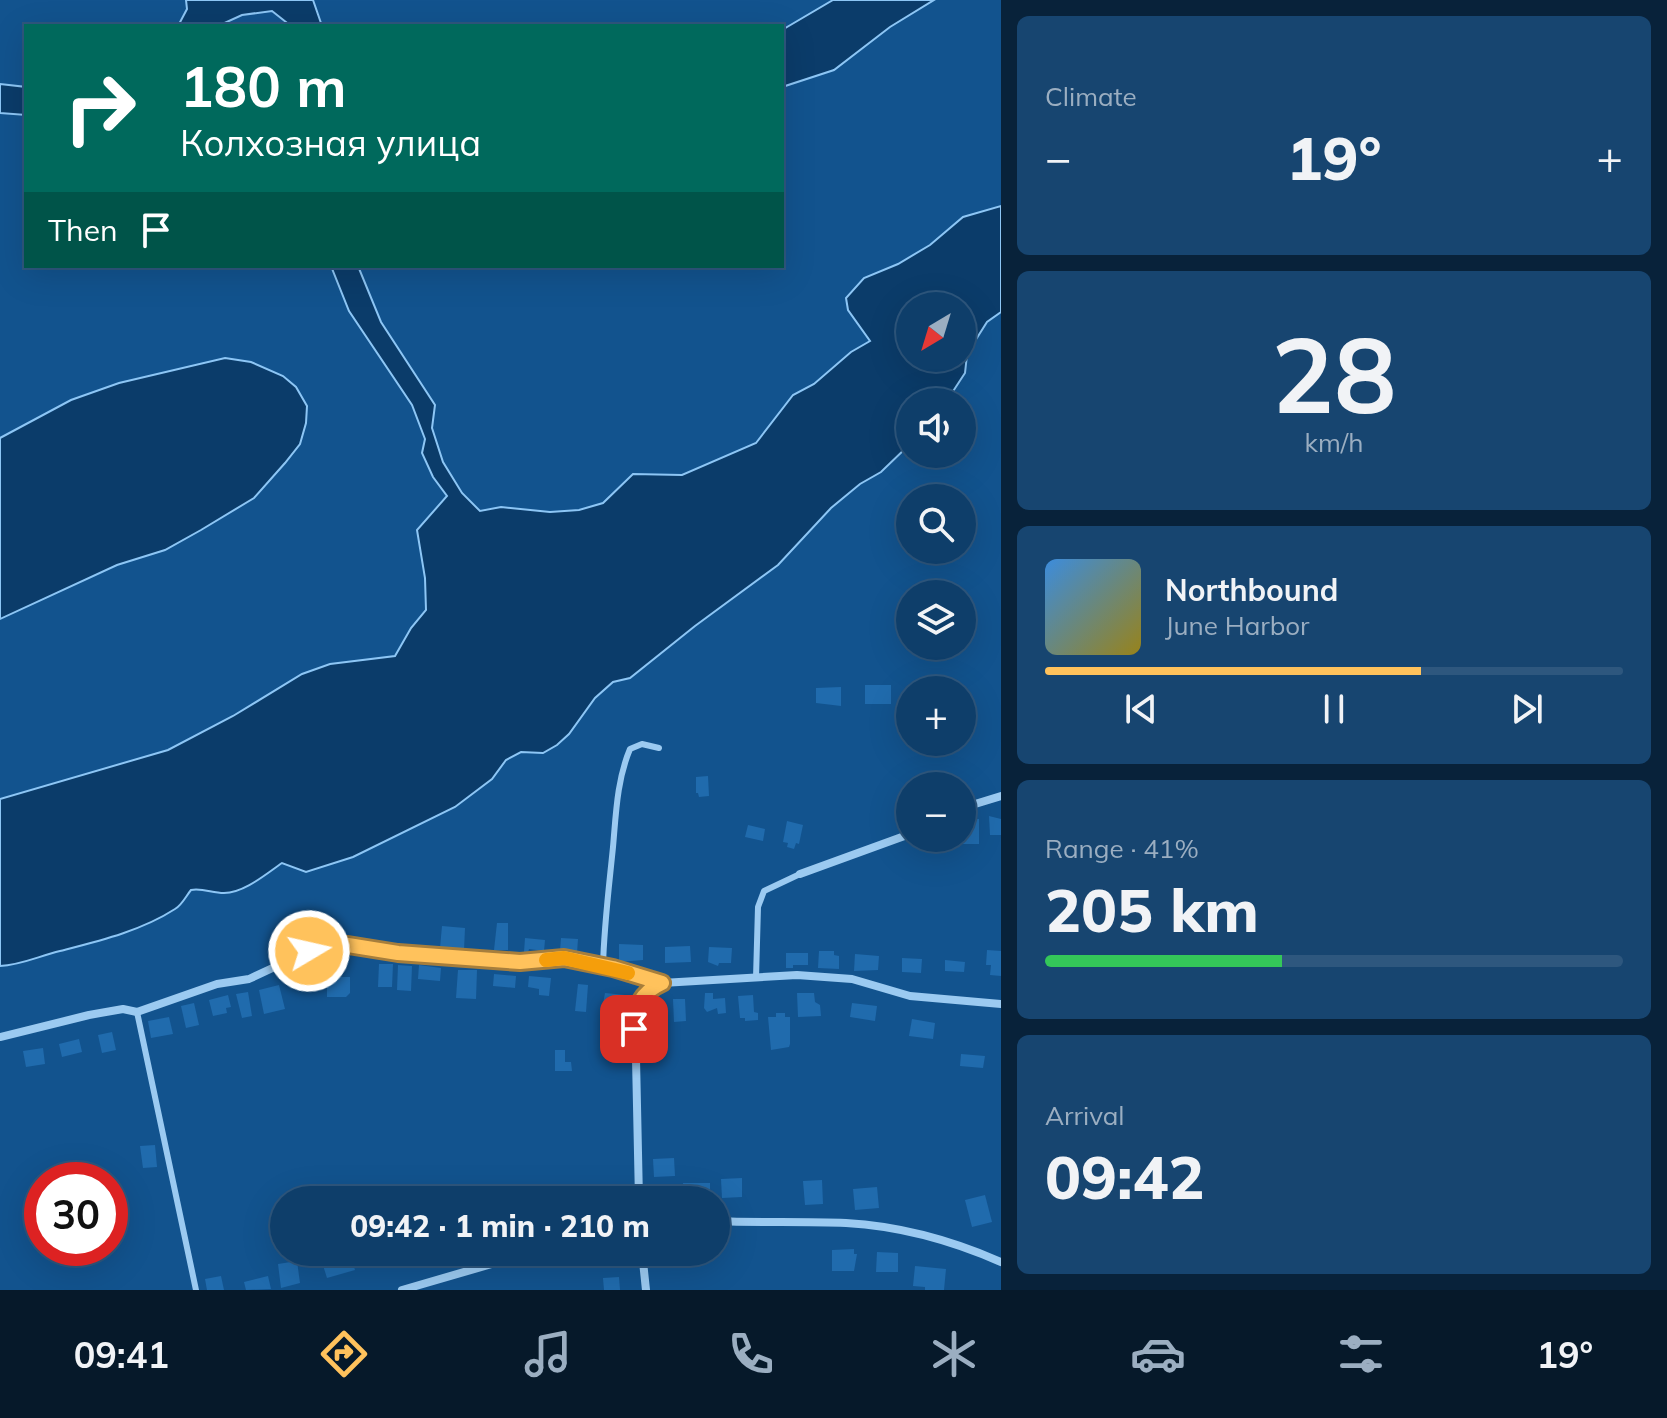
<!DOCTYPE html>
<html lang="en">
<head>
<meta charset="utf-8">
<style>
  :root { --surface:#0e3e6a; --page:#174570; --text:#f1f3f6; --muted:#9baec1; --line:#2e577e; --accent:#ffc25c }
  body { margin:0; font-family:Mulish,sans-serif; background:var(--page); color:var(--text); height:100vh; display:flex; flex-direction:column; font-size:30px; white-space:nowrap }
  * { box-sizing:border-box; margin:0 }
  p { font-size:26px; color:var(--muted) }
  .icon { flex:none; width:44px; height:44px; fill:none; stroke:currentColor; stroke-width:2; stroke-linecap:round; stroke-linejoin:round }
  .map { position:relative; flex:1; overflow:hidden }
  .details { display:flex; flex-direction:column; gap:16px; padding:16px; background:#08223a; width:666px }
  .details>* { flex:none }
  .guide { position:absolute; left:24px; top:24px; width:760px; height:244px; border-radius:0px; box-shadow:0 8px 32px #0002,0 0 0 2px var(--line); background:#00695c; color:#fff; overflow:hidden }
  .needle { width:52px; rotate:218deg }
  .controls { position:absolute; left:896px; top:292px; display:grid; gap:16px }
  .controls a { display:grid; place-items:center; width:80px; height:80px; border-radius:50%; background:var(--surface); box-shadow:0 8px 32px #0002,0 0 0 2px var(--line); font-size:40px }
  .speed { position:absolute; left:24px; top:1162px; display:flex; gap:16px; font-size:40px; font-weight:700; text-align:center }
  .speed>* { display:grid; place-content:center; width:104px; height:104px; border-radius:50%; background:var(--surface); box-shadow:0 8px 32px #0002,0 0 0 2px var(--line); line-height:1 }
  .speed .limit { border:12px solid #d22; background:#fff; color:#111 }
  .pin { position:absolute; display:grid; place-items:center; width:68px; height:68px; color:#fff; margin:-34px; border-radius:16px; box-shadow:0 4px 12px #0006 }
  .me { position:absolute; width:88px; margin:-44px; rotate:81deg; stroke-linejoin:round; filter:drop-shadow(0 0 6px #0008) }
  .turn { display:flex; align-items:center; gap:28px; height:168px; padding:0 24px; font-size:36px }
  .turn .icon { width:104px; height:104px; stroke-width:2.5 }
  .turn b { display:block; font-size:56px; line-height:68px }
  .then { display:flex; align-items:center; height:76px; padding:0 24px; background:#0003; gap:16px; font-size:30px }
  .big { font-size:60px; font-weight:800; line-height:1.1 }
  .details .widget { flex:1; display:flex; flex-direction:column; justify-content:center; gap:12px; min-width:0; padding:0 28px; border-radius:12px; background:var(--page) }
  .details .dial { align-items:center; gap:0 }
  .dial b { font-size:104px; line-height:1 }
  .song { display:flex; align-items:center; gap:24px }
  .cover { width:96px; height:96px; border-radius:12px; background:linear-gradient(135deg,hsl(210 70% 55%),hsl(50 70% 35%)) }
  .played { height:8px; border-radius:4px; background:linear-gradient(90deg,var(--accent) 65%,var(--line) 65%) }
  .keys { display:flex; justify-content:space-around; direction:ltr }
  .heat { display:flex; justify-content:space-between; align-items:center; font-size:44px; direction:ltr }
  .charge { height:12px; border-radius:6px; background:linear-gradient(90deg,#34c759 41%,var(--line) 0) }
  .trip { position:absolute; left:270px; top:1186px; width:460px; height:80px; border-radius:40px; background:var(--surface); box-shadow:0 8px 32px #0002,0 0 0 2px var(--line); font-weight:800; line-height:80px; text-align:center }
  .tabs { display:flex; height:128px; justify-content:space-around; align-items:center; background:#06192a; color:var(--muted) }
  .tabs .icon { width:56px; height:56px }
  .tabs .on { color:var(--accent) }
  .tabs b { font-size:36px; color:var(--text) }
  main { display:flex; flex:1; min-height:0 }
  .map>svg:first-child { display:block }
  .water { fill:#0b3c6a; stroke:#8dc6f5; stroke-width:2; fill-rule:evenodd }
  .building { fill:#206bad }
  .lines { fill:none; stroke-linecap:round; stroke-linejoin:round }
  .lane { stroke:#9bcaf1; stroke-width:6 }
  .street { stroke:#9bcaf1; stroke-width:8 }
  .route-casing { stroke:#a67e3c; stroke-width:20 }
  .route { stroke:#ffc25c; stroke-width:14 }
  .slow { stroke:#f59e0b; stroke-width:14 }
</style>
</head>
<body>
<main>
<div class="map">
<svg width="1001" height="1290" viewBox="0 0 1001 1290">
  <rect width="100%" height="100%" fill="#12538e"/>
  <!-- water -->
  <g class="water">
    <path d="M186,0H313L322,26H291L272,11L242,15L218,26H178L187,9Z"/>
    <path d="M833,0H934L890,27L834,70L782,87V30Z"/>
    <path d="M0,84L26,87V115L0,113Z"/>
    <path d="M1001,206V312L987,322L975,341L967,355L965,373L946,402H910V444L881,472L860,484L831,508L778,565L695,626L630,678L613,682L595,698L569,734L557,745L543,753L521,752L506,760L492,779L455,807L353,857L306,872L282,863C266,874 244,893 224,893C212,893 203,888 191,890C186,896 182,905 175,909C141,931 99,941 60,951C39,956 21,965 0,966V799L168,750L233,716L302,674L330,664L395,656L411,628L426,610L425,578L417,530L447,496L433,477L422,453L425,439L412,405L349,311L331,266H358L381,322L435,405L432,428L443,462L462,493L480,511L501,507L550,512L579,510L603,503L633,474L682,475L756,443L793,395L814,384L851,352L870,341L848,310L846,298L864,278L898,264L930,245L963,217ZM962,306V358H910V306Z"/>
    <path d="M225,358L251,362L283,376L296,387L307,406L306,423L300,444L285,463L254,498L201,530L165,550L117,565L0,619V438L71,400L119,383Z"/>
  </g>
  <!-- building -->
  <g class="building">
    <rect x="865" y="685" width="26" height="19"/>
    <path d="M841,687V706L816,703V688Z"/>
    <path d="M708,776L709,796L699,797L698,793H696V777Z"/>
    <path d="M989,816L1001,819V835H990Z"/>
    <path d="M970,819H979V844H958V838H962V825H970Z"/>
    <path d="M787,821L803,825L799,844L796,843L794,849L787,847L788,843L783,842Z"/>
    <path d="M748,825L765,829L763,841L745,837Z"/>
    <path d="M497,923H508V950H494Z"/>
    <path d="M442,926L465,928L464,950L440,948Z"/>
    <path d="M525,938L545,940L544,951L529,949L528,953L524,952Z"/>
    <path d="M561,938L578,939L577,953L560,951Z"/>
    <path d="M619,944L643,945V960L619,962Z"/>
    <path d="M690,946L691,962L665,963V947Z"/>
    <path d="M709,947L732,948L731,963H719L718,966L708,962Z"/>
    <path d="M987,950L1001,951V976L990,975L991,965H986Z"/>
    <path d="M819,951H834V955L839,956V969L818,968Z"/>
    <path d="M786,953H808V965H793V968H786Z"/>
    <path d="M855,954L879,956L878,970L854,971Z"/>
    <path d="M902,958L922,959L921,973L902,972Z"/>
    <path d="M945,960L965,962L964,972L945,971Z"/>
    <path d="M379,964H393L392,987H378Z"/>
    <path d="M398,965L412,966L411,991L397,990Z"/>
    <path d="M419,965L441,968L440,981L418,979Z"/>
    <path d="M458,970H477L476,999L456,998Z"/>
    <path d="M494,974L516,976L515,988L493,986Z"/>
    <path d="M529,976L551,978L549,996L539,995V989L528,987Z"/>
    <path d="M327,977H350V993L346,997H327Z"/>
    <path d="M578,984L588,985L586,1012L575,1011Z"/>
    <path d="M279,985L285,1009L264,1014L259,990Z"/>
    <path d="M248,992L252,1016L242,1018L236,994Z"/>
    <path d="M605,993L625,995L624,1006L603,1004Z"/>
    <path d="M705,993H713V999L725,998L726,1013L718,1014L717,1008L707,1012L704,1008Z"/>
    <path d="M797,993H814L815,1002L820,1005L821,1016L798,1017Z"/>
    <path d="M228,995L231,1007L226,1008L227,1013L213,1016L209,1000Z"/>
    <path d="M753,995L754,1012L758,1013V1020L745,1021V1018H740L738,996Z"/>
    <path d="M673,999H685L686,1021L674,1022Z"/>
    <path d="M194,1003L199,1025L186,1028L181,1006Z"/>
    <path d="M852,1003L877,1006L875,1021L850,1017Z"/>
    <path d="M644,1006L662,1007V1029H643Z"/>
    <path d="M776,1013H785V1017H790V1044L789,1047L771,1050L768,1017H776Z"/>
    <path d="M169,1017L173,1034L151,1038L148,1021Z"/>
    <path d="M912,1019L935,1023L933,1039L909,1036Z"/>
    <path d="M112,1032L116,1050L102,1053L98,1035Z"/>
    <path d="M79,1039L82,1052L62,1057L59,1044Z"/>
    <path d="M43,1048L45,1064L26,1067L23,1051Z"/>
    <path d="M555,1050H565V1062H571L572,1071H555Z"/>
    <path d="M961,1054L985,1056L983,1068L960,1066Z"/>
    <path d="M155,1145L157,1167L143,1168L140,1146Z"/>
    <path d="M674,1158L675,1176L654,1177L653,1159Z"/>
    <path d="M742,1178V1197L722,1198L721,1179Z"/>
    <path d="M822,1180L823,1204L805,1205L803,1181Z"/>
    <path d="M683,1183H710V1200H684Z"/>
    <path d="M877,1187L879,1208L855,1210L853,1189Z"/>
    <path d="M985,1195L992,1222L972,1227L965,1200Z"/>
    <path d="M854,1249V1254H857L854,1271H832V1250Z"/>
    <path d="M358,1252H382L383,1265L363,1266V1260H358Z"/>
    <path d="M877,1252L898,1253V1272H876Z"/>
    <path d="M350,1254L355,1270L327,1278L321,1259L329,1256L330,1260Z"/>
    <path d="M297,1261L300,1283L281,1288L278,1264Z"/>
    <path d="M915,1266L946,1269L944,1290H925V1287L913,1286Z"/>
    <path d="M221,1276L224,1290H207L205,1279Z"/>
    <path d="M268,1276L271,1289L246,1290L244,1282Z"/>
    <path d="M619,1277L620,1290H604L603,1278Z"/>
  </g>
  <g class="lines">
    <!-- lane -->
    <g class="lane">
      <path d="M603,966C604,926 609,887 613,847C616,813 617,780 630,749L642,744L659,748"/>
      <path d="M756,978L758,907L764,891L800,874"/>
      <path d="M137,1012L196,1290"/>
    </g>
    <!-- street -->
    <g class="street">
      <path d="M962,808L1001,796"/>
      <path d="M800,874L910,834"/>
      <path d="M0,1037L89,1015L123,1009L137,1012L217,984L249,979L309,951L348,945L398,953L520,962L564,958L613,968L662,983L797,975L852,979L910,996L1001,1004"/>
      <path d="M639,1200L635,1011C640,997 647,989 661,983"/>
      <path d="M716,1221C759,1223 803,1221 846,1223C900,1226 951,1240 1001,1262"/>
      <path d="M642,1252L646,1290"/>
      <path d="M402,1290L533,1252"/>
    </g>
  </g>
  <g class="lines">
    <!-- route casing -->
    <g class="route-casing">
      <path id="route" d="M309,951L348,945L398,953L520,962L564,958L613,968L662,983C640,993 636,1006 634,1029"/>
    </g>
    <!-- route -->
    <use href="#route" class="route"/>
    <!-- slow -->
    <path class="slow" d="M546,960L564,958L628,973"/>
  </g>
</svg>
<div class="controls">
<a><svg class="needle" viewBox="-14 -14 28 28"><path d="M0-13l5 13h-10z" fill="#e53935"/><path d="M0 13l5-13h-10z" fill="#9baec1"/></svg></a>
<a><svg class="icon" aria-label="sound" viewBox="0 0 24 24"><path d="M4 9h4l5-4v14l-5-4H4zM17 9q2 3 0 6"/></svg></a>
<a><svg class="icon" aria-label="search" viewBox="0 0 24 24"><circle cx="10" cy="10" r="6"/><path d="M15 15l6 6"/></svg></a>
<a><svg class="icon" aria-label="layers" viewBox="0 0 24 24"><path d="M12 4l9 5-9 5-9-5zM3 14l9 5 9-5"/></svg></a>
<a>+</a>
<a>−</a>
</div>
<div class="speed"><div class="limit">30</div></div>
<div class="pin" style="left:634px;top:1029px;background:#d93025"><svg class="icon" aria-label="arrive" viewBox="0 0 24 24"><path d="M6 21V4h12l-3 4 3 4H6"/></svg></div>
<svg class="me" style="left:309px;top:951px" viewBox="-20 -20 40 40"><circle r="17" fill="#ffc25c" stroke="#fff" stroke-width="3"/><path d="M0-11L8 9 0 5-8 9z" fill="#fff"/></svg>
<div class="trip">09:42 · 1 min · 210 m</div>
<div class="guide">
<div class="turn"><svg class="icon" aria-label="right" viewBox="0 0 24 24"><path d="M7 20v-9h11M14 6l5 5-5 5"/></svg><div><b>180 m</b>Колхозная улица</div></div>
<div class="then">Then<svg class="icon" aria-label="arrive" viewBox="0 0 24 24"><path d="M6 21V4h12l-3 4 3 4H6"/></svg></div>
</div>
</div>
<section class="details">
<div class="widget"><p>Climate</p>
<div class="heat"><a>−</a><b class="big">19°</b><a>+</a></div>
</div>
<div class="widget dial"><b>28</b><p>km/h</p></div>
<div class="widget">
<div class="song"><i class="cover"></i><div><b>Northbound</b><p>June Harbor</p></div></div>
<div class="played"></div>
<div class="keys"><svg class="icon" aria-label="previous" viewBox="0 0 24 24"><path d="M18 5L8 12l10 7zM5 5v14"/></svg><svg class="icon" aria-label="pause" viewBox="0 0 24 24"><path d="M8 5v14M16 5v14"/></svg><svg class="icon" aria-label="next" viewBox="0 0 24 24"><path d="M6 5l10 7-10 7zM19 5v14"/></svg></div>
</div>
<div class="widget"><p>Range · 41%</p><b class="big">205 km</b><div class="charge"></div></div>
<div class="widget"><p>Arrival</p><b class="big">09:42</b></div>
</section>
</main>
<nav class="tabs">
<b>09:41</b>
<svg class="icon on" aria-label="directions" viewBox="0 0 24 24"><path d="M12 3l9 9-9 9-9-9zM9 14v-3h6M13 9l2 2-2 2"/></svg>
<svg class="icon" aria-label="music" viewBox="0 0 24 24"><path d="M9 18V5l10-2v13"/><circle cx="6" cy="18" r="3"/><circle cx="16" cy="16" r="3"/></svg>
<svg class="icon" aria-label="phone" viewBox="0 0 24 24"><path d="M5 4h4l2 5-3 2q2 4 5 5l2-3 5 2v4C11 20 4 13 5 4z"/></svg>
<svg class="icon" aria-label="climate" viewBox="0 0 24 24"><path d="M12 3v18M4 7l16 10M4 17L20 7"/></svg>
<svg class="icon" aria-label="car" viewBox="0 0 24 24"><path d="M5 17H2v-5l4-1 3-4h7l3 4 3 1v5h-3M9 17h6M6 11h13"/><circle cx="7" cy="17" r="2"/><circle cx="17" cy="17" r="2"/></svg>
<svg class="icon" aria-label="filters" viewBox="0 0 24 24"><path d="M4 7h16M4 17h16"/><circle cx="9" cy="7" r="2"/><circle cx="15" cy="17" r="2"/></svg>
<b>19°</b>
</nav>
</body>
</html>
